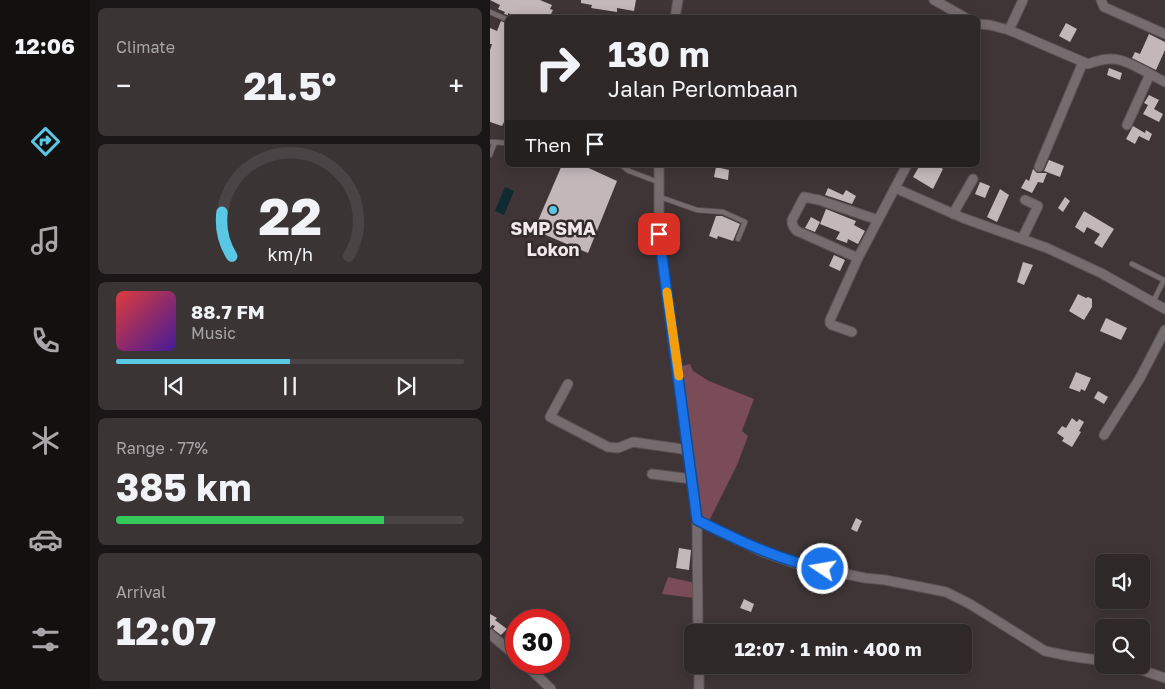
<!DOCTYPE html>
<html lang="en">
<head>
<meta charset="utf-8">
<style>
  :root { --surface:#2f2829; --page:#3b3435; --text:#f1f3f6; --muted:#a7a6a8; --line:#4a4446; --accent:#59c8e4 }
  body { margin:0; font-family:"Golos Text",sans-serif; background:var(--page); color:var(--text); height:100vh; display:flex; flex-direction:column; font-size:19px; white-space:nowrap }
  * { box-sizing:border-box; margin:0 }
  p { font-size:16px; color:var(--muted) }
  .icon { flex:none; width:28px; height:28px; fill:none; stroke:currentColor; stroke-width:2; stroke-linecap:round; stroke-linejoin:round }
  .map { position:relative; flex:1; overflow:hidden }
  .sheet { display:flex; flex-direction:column; gap:8px; padding:8px; background:#1a1617; width:400px }
  .sheet>* { flex:none }
  .banner { position:absolute; left:15px; top:15px; width:475px; height:152px; border-radius:8px; box-shadow:0 2px 12px #0003,0 0 0 1px var(--line); background:#2f2829; color:var(--text); overflow:hidden }
  .tools { position:absolute; left:605px; top:554px; display:grid; gap:10px }
  .tools a { display:grid; place-items:center; width:55px; height:55px; border-radius:8px; background:var(--surface); box-shadow:0 2px 12px #0003,0 0 0 1px var(--line); font-size:25px }
  .speed { position:absolute; left:15px; top:609px; display:flex; gap:10px; font-size:25px; font-weight:700; text-align:center }
  .speed>* { display:grid; place-content:center; width:65px; height:65px; border-radius:50%; background:var(--surface); box-shadow:0 2px 12px #0003,0 0 0 1px var(--line); line-height:1 }
  .speed .limit { border:8px solid #d22; background:#fff; color:#111 }
  .pin { position:absolute; display:grid; place-items:center; width:42px; height:42px; color:#fff; margin:-21px; border-radius:10px; box-shadow:0 2px 8px #0006 }
  .me { position:absolute; width:55px; margin:-28px; rotate:282deg; stroke-linejoin:round; filter:drop-shadow(0 0 4px #0008) }
  .turn { display:flex; align-items:center; gap:18px; height:105px; padding:0 20px; font-size:22px }
  .turn .icon { width:65px; height:65px; stroke-width:2.5 }
  .turn b { display:block; font-size:35px; line-height:42px }
  .then { display:flex; align-items:center; height:48px; padding:0 20px; background:#0003; gap:10px; font-size:19px }
  .big { font-size:38px; font-weight:700; line-height:1.1 }
  .sheet .tile { flex:1; display:flex; flex-direction:column; justify-content:center; gap:8px; min-width:0; padding:0 18px; border-radius:8px; background:var(--page) }
  .sheet .dial { align-items:center; gap:0 }
  .dial svg { height:130px; overflow:visible; fill:none; stroke:var(--line); stroke-width:7; stroke-linecap:round; text-anchor:middle }
  .dial text { fill:var(--text); stroke:none }
  .song { display:flex; align-items:center; gap:15px }
  .cover { width:60px; height:60px; border-radius:8px; background:linear-gradient(135deg,hsl(0 70% 55%),hsl(260 70% 35%)) }
  .played { height:5px; border-radius:2px; background:linear-gradient(90deg,var(--accent) 50%,var(--line) 50%) }
  .keys { display:flex; justify-content:space-around; direction:ltr }
  .heat { display:flex; justify-content:space-between; align-items:center; font-size:28px; direction:ltr }
  .charge { height:8px; border-radius:4px; background:linear-gradient(90deg,#34c759 77%,var(--line) 0) }
  .trip { position:absolute; left:194px; top:624px; width:288px; height:50px; border-radius:8px; background:var(--surface); box-shadow:0 2px 12px #0003,0 0 0 1px var(--line); font-weight:700; line-height:50px; text-align:center }
  main { display:flex; flex:1; min-height:0 }
  .menu { display:flex; flex-direction:column; width:90px; justify-content:space-around; align-items:center; background:#131010; color:var(--muted) }
  .menu .icon { width:35px; height:35px }
  .menu .selected { color:var(--accent) }
  .menu b { font-size:22px; color:var(--text) }
  .map>svg:first-child { display:block }
  .green { fill:#7a4c58 }
  .water { fill:#0f2a31 }
  .building { fill:#c3b7ba }
  .lines { fill:none; stroke-linecap:round; stroke-linejoin:round }
  .service-casing { stroke:#5a5254; stroke-width:6 }
  .minor-casing { stroke:#5a5254; stroke-width:11 }
  .path { stroke:#807779; stroke-width:1; stroke-dasharray:5 2.5; stroke-linecap:butt }
  .service { stroke:#766b6e; stroke-width:4.5 }
  .minor { stroke:#766b6e; stroke-width:9 }
  .route-casing { stroke:#114b97; stroke-width:12 }
  .route { stroke:#1a73e8; stroke-width:9 }
  .slow { stroke:#f59e0b; stroke-width:9 }
  .poi-dot { fill:#59c8e4; stroke:#342b2d; stroke-width:2 }
  .labels { text-anchor:middle; stroke-width:5; stroke-linejoin:round; paint-order:stroke }
  .poi-label { font-size:18px; font-weight:bold; fill:#f1eaec; stroke:#342b2d }
</style>
</head>
<body>
<main>
<nav class="menu">
<b>12:06</b>
<svg class="icon selected" aria-label="directions" viewBox="0 0 24 24"><path d="M12 3l9 9-9 9-9-9zM9 14v-3h6M13 9l2 2-2 2"/></svg>
<svg class="icon" aria-label="music" viewBox="0 0 24 24"><path d="M9 18V5l10-2v13"/><circle cx="6" cy="18" r="3"/><circle cx="16" cy="16" r="3"/></svg>
<svg class="icon" aria-label="phone" viewBox="0 0 24 24"><path d="M5 4h4l2 5-3 2q2 4 5 5l2-3 5 2v4C11 20 4 13 5 4z"/></svg>
<svg class="icon" aria-label="climate" viewBox="0 0 24 24"><path d="M12 3v18M4 7l16 10M4 17L20 7"/></svg>
<svg class="icon" aria-label="car" viewBox="0 0 24 24"><path d="M5 17H2v-5l4-1 3-4h7l3 4 3 1v5h-3M9 17h6M6 11h13"/><circle cx="7" cy="17" r="2"/><circle cx="17" cy="17" r="2"/></svg>
<svg class="icon" aria-label="filters" viewBox="0 0 24 24"><path d="M4 7h16M4 17h16"/><circle cx="9" cy="7" r="2"/><circle cx="15" cy="17" r="2"/></svg>
</nav>
<section class="sheet">
<div class="tile"><p>Climate</p>
<div class="heat"><a>−</a><b class="big">21.5°</b><a>+</a></div>
</div>
<div class="tile dial"><svg viewBox="0 0 100 80">
<path d="M14 69A42 42 0 1 1 86 69"/>
<path d="M14 69A42 42 0 0 1 8 42" stroke="#59c8e4"/>
<text x="50" y="56" font-size="32" font-weight="700">22</text>
<text x="50" y="72" font-size="11">km/h</text>
</svg></div>
<div class="tile">
<div class="song"><i class="cover"></i><div><b>88.7 FM</b><p>Music</p></div></div>
<div class="played"></div>
<div class="keys"><svg class="icon" aria-label="previous" viewBox="0 0 24 24"><path d="M18 5L8 12l10 7zM5 5v14"/></svg><svg class="icon" aria-label="pause" viewBox="0 0 24 24"><path d="M8 5v14M16 5v14"/></svg><svg class="icon" aria-label="next" viewBox="0 0 24 24"><path d="M6 5l10 7-10 7zM19 5v14"/></svg></div>
</div>
<div class="tile"><p>Range · 77%</p><b class="big">385 km</b><div class="charge"></div></div>
<div class="tile"><p>Arrival</p><b class="big">12:07</b></div>
</section>
<div class="map">
<svg width="675" height="689" viewBox="0 0 675 689">
  <rect width="100%" height="100%" fill="#3f3537"/>
  <!-- green -->
  <g class="green">
    <path d="M200,364L203,371L219,381L264,399L252,431L258,436L247,465L219,521L211,518L192,366Z"/>
    <path d="M178,577L205,583V598L172,594Z"/>
  </g>
  <!-- water -->
  <path class="water" d="M15,187L24,191L14,215L5,211Z"/>
  <!-- building -->
  <g class="building">
    <path d="M0,0H50L62,5L60,9L63,10L59,18H29L18,13V15L14,14L15,12L8,9L10,5Z"/>
    <path d="M91,0H146L144,11L127,8V12L101,8L102,5L91,3Z"/>
    <path d="M11,21L18,24V123L14,122L12,126L0,122V50L2,44H0V28L7,31Z"/>
    <path d="M576,23L587,29L580,42L569,36Z"/>
    <path d="M659,34L675,42V50L666,70L642,58L645,52L650,54Z"/>
    <path d="M619,68L632,73L630,80L617,75Z"/>
    <path d="M659,95L669,100L664,109L673,114L669,122L653,114L658,105L654,103Z"/>
    <path d="M643,126L655,133L656,130L662,134L659,141L649,136L645,144L636,139Z"/>
    <path d="M559,160L574,166L570,177L554,171Z"/>
    <path d="M72,165H92L127,181L98,253L44,230Z"/>
    <path d="M430,165H446L453,169L443,189L423,177Z"/>
    <path d="M226,167L239,170L238,180L224,177Z"/>
    <path d="M543,169L547,173H557L553,183L548,182L542,193L531,188L536,179L539,181Z"/>
    <path d="M490,182L500,186L495,198L485,194Z"/>
    <path d="M338,188L353,195L356,190L366,196L362,204L335,195Z"/>
    <path d="M510,189L519,195L507,222L497,217Z"/>
    <path d="M575,197L580,201L573,212L568,208Z"/>
    <path d="M336,209L366,221L364,225L375,231L368,244L358,239L357,243L346,239L350,232L330,224Z"/>
    <path d="M594,211L624,229L612,248L604,243L610,234L597,227L594,233L585,227Z"/>
    <path d="M226,216H232L250,224L243,241L228,236L227,239L219,236Z"/>
    <path d="M321,217L330,222L325,232L315,228Z"/>
    <path d="M344,255L355,260L350,271L339,266Z"/>
    <path d="M533,262L543,265L534,285L527,282Z"/>
    <path d="M588,294L596,298L598,297L602,299V307L594,320L579,311Z"/>
    <path d="M616,318L637,328L631,340L610,331Z"/>
    <path d="M586,372L601,378L595,391L591,389L590,392L579,388Z"/>
    <path d="M608,391L618,397L614,404L604,398Z"/>
    <path d="M582,418L587,422L589,419L594,422L589,431L591,432L582,447L572,441L574,438L567,433L572,426L576,428Z"/>
    <path d="M366,518L372,521L367,532L361,529Z"/>
    <path d="M189,548L201,550L199,570L186,568Z"/>
    <path d="M254,599L264,604L261,612L250,608Z"/>
    <path d="M0,614L7,618L5,620L17,629L11,635L3,629L5,626L2,625L0,628Z"/>
  </g>
  <g class="lines">
    <!-- service casing -->
    <g class="service-casing">
      <g id="service">
        <path d="M0,12L18,20"/>
        <path d="M0,142L18,143"/>
        <path d="M0,155L5,142"/>
        <path d="M131,165L139,171L168,182"/>
        <path d="M170,197L207,210L233,212L255,222L248,239"/>
        <path d="M642,264L674,280L663,302"/>
      </g>
    </g>
    <!-- minor casing -->
    <g class="minor-casing">
      <g id="minor">
        <path d="M444,0L476,18"/>
        <path d="M611,0L614,7L675,34"/>
        <path d="M185,18L188,0"/>
        <path d="M488,24L500,25L519,30L533,0"/>
        <path d="M519,30L598,64C625,53 636,61 660,74"/>
        <path d="M637,125L660,74L675,82"/>
        <path d="M169,165V234L207,520L208,632"/>
        <path d="M549,167L593,62"/>
        <path d="M405,188L473,218L557,248L611,273L675,309"/>
        <path d="M463,214L483,179"/>
        <path d="M388,220L329,200L314,197L302,220C302,225 303,227 307,231L368,258L417,165"/>
        <path d="M532,239L548,206L535,200"/>
        <path d="M362,332L342,325L340,323V320L368,258"/>
        <path d="M78,384L60,417L118,447L128,448L143,442L199,450"/>
        <path d="M614,435L650,378L675,330"/>
        <path d="M162,474L202,479"/>
        <path d="M207,520L273,552L307,564L375,578L395,580L456,592L480,604L555,651L579,656L614,661"/>
        <path d="M0,634L26,656"/>
        <path d="M33,662L61,689"/>
        <path d="M209,665V689"/>
        <path d="M637,665L675,678"/>
      </g>
    </g>
    <!-- path -->
    <path class="path" d="M230,165L240,167"/>
    <!-- service -->
    <use href="#service" class="service"/>
    <!-- minor -->
    <use href="#minor" class="minor"/>
  </g>
  <g class="lines">
    <!-- route casing -->
    <g class="route-casing">
      <path id="route" d="M169,234L207,520C248,540 288,560 333,569"/>
    </g>
    <!-- route -->
    <use href="#route" class="route"/>
    <!-- slow -->
    <path class="slow" d="M177,292L189,376"/>
  </g>
  <!-- markers -->
  <circle class="poi-dot" cx="63" cy="210" r="5"/>
  <g class="labels">
    <!-- poi labels -->
    <g class="poi-label">
      <text x="63" y="235">SMP SMA<tspan x="63" dy="21">Lokon</tspan></text>
    </g>
  </g>
</svg>
<div class="tools">
<a><svg class="icon" aria-label="sound" viewBox="0 0 24 24"><path d="M4 9h4l5-4v14l-5-4H4zM17 9q2 3 0 6"/></svg></a>
<a><svg class="icon" aria-label="search" viewBox="0 0 24 24"><circle cx="10" cy="10" r="6"/><path d="M15 15l6 6"/></svg></a>
</div>
<div class="speed"><div class="limit">30</div></div>
<div class="pin" style="left:169px;top:234px;background:#d93025"><svg class="icon" aria-label="arrive" viewBox="0 0 24 24"><path d="M6 21V4h12l-3 4 3 4H6"/></svg></div>
<svg class="me" style="left:333px;top:569px" viewBox="-20 -20 40 40"><circle r="17" fill="#1a73e8" stroke="#fff" stroke-width="3"/><path d="M0-11L8 9 0 5-8 9z" fill="#fff"/></svg>
<div class="trip">12:07 · 1 min · 400 m</div>
<div class="banner">
<div class="turn"><svg class="icon" aria-label="right" viewBox="0 0 24 24"><path d="M7 20v-9h11M14 6l5 5-5 5"/></svg><div><b>130 m</b>Jalan Perlombaan</div></div>
<div class="then">Then<svg class="icon" aria-label="arrive" viewBox="0 0 24 24"><path d="M6 21V4h12l-3 4 3 4H6"/></svg></div>
</div>
</div>
</main>
</body>
</html>
